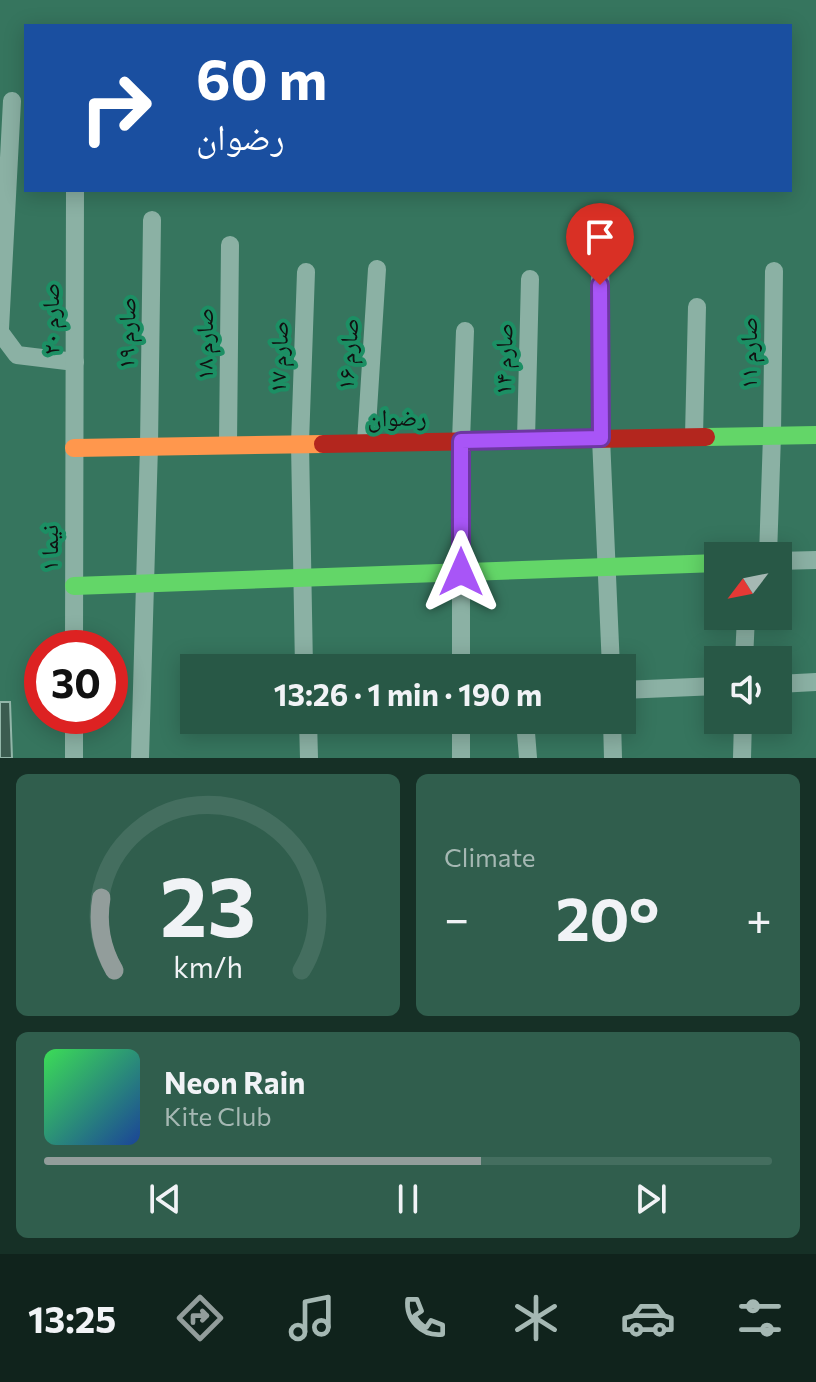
<!DOCTYPE html>
<html lang="en">
<head>
<meta charset="utf-8">
<style>
  :root { --surface:#285846; --page:#305e4d; --text:#f1f3f6; --muted:#a5b8b3; --line:#446e5f; --accent:#929d9b }
  body { margin:0; font-family:Commissioner,"Noto Naskh Arabic",sans-serif; background:var(--page); color:var(--text); height:100vh; display:flex; flex-direction:column; font-size:30px; white-space:nowrap }
  * { box-sizing:border-box; margin:0 }
  p { font-size:26px; color:var(--muted) }
  .icon { flex:none; width:44px; height:44px; fill:none; stroke:currentColor; stroke-width:2; stroke-linecap:round; stroke-linejoin:round }
  .map { position:relative; height:758px; overflow:hidden }
  .drawer { display:flex; flex-direction:column; gap:16px; padding:16px; background:#163026; flex:1 }
  .drawer>* { flex:none }
  .guide { position:absolute; left:24px; top:24px; width:768px; height:168px; border-radius:0px; box-shadow:0 4px 20px #0003; background:#1a4fa0; color:#fff; overflow:hidden }
  .needle { width:52px; rotate:238deg }
  .tools { position:absolute; left:704px; top:542px; display:grid; gap:16px }
  .tools a { display:grid; place-items:center; width:88px; height:88px; border-radius:0px; background:var(--surface); box-shadow:0 4px 20px #0003; font-size:40px }
  .speed { position:absolute; left:24px; top:630px; display:flex; gap:16px; font-size:40px; font-weight:700; text-align:center }
  .speed>* { display:grid; place-content:center; width:104px; height:104px; border-radius:50%; background:var(--surface); box-shadow:0 4px 20px #0003; line-height:1 }
  .speed .limit { border:12px solid #d22; background:#fff; color:#111 }
  .pin { position:absolute; display:grid; place-items:center; width:68px; height:68px; color:#fff; margin:-82px -34px; border-radius:50% 50% 50% 0; rotate:-45deg; box-shadow:0 0 8px #0007 }
  .pin .icon { rotate:45deg }
  .me { position:absolute; width:88px; margin:-44px; rotate:0deg; stroke-linejoin:round; filter:drop-shadow(0 0 6px #0008) }
  .turn { display:flex; align-items:center; gap:28px; height:168px; padding:0 40px; font-size:36px }
  .turn .icon { width:104px; height:104px; stroke-width:2.5 }
  .turn b { display:block; font-size:56px; line-height:68px }
  .big { font-size:60px; font-weight:700; line-height:1.1 }
  .drawer .tile { flex:1; display:flex; flex-direction:column; justify-content:center; gap:12px; min-width:0; padding:0 28px; border-radius:12px; background:var(--page) }
  .drawer .dial { align-items:center; gap:0 }
  .dial svg { height:208px; overflow:visible; fill:none; stroke:var(--line); stroke-width:7; stroke-linecap:round; text-anchor:middle }
  .dial text { fill:var(--text); stroke:none }
  .song { display:flex; align-items:center; gap:24px }
  .cover { width:96px; height:96px; border-radius:12px; background:linear-gradient(135deg,hsl(130 70% 55%),hsl(220 70% 35%)) }
  .played { height:8px; border-radius:4px; background:linear-gradient(90deg,var(--accent) 60%,var(--line) 60%) }
  .keys { display:flex; justify-content:space-around; direction:ltr }
  .heat { display:flex; justify-content:space-between; align-items:center; font-size:44px; direction:ltr }
  .drawer .tiles { flex:1; display:grid; gap:16px; grid-template-columns:1fr 1fr }
  .tile:last-child { grid-column:span 2 }
  .trip { position:absolute; left:180px; top:654px; width:456px; height:80px; border-radius:0px; background:var(--surface); box-shadow:0 4px 20px #0003; font-weight:700; line-height:80px; text-align:center }
  .tab-bar { display:flex; height:128px; justify-content:space-around; align-items:center; background:#10231c; color:var(--muted) }
  .tab-bar .icon { width:56px; height:56px }
  .tab-bar .current { color:var(--accent) }
  .tab-bar b { font-size:36px; color:var(--text) }
  .map>svg:first-child { display:block }
  .building { fill:#3b5c50; stroke:#92b6a9; stroke-width:2 }
  .lines { fill:none; stroke-linecap:round; stroke-linejoin:round }
  .street { stroke:#8bb1a4; stroke-width:18 }
  .fast { stroke:#63d668; stroke-width:18 }
  .slow { stroke:#ff974d; stroke-width:18 }
  .jam { stroke:#b3261e; stroke-width:18 }
  .route-casing { stroke:#6d37a1; stroke-width:20 }
  .route { stroke:#a855f7; stroke-width:14 }
  .labels { text-anchor:middle; stroke-width:8; stroke-linejoin:round; paint-order:stroke }
  .street-label { font-size:24px; fill:#111; stroke:#1c8f64 }
</style>
</head>
<body>
<div class="map">
<svg width="816" height="758" viewBox="0 0 816 758">
  <rect width="100%" height="100%" fill="#36755e"/>
  <!-- building -->
  <path class="building" d="M0,702H10L12,758H0Z"/>
  <g class="lines">
    <!-- street -->
    <g class="street">
      <path d="M600,224L601,438L611,668"/>
      <path d="M0,329L12,101"/>
      <path d="M0,332L17,355L75,362"/>
      <path d="M694,436L697,307"/>
      <path d="M526,439L530,279"/>
      <path d="M366,442L377,269"/>
      <path d="M228,445L230,245"/>
      <path d="M768,556L772,435L774,271"/>
      <path d="M778,561L816,560"/>
      <path d="M74,648L75,190"/>
      <path d="M744,660L746,616"/>
      <path d="M304,665L461,666"/>
      <path d="M304,668L300,443L306,272"/>
      <path d="M461,668V441L465,331"/>
      <path d="M778,684L816,682"/>
      <path d="M622,690L718,686"/>
      <path d="M308,720L309,758"/>
      <path d="M525,720L528,758"/>
      <path d="M612,720L613,758"/>
      <path d="M309,723L391,720"/>
      <path d="M74,758V716"/>
      <path d="M140,758L149,446L152,220"/>
      <path d="M461,758V720"/>
      <path d="M742,758L743,720"/>
    </g>
    <!-- fast -->
    <g class="fast">
      <path d="M706,437L816,435"/>
      <path d="M74,586L718,563"/>
    </g>
    <!-- slow -->
    <path class="slow" d="M74,448L323,444"/>
    <!-- jam -->
    <path class="jam" d="M323,444L706,437"/>
  </g>
  <g class="lines">
    <!-- route casing -->
    <g class="route-casing">
      <path id="route" d="M461,572V441L601,438L600,285"/>
    </g>
    <!-- route -->
    <use href="#route" class="route"/>
  </g>
  <g class="labels">
    <!-- street labels -->
    <g class="street-label">
      <text transform="translate(51 319) rotate(-90)" y="8">صارم ۲۰</text>
      <text transform="translate(127 333) rotate(-89)" y="8">صارم ۱۹</text>
      <text transform="translate(205 344) rotate(-90)" y="8">صارم ۱۸</text>
      <text transform="translate(749 353) rotate(-90)" y="8">صارم ۱۱</text>
      <text transform="translate(348 354) rotate(-86)" y="8">صارم ۱۶</text>
      <text transform="translate(279 357) rotate(-88)" y="8">صارم ۱۷</text>
      <text transform="translate(504 359) rotate(-89)" y="8">صارم ۱۴</text>
      <text transform="translate(397 418) rotate(-1)" y="8">رضوان</text>
      <text transform="translate(50 548) rotate(-90)" y="8">نیما ۱</text>
    </g>
  </g>
</svg>
<div class="tools">
<a><svg class="needle" viewBox="-14 -14 28 28"><path d="M0-13l5 13h-10z" fill="#e53935"/><path d="M0 13l5-13h-10z" fill="#a5b8b3"/></svg></a>
<a><svg class="icon" aria-label="sound" viewBox="0 0 24 24"><path d="M4 9h4l5-4v14l-5-4H4zM17 9q2 3 0 6"/></svg></a>
</div>
<div class="speed"><div class="limit">30</div></div>
<div class="pin" style="left:600px;top:285px;background:#d93025"><svg class="icon" aria-label="arrive" viewBox="0 0 24 24"><path d="M6 21V4h12l-3 4 3 4H6"/></svg></div>
<svg class="me" style="left:461px;top:572px" viewBox="-20 -20 40 40"><path d="M0-17L14 15 0 8-14 15z" fill="#a855f7" stroke="#fff" stroke-width="4"/></svg>
<div class="trip">13:26 · 1 min · 190 m</div>
<div class="guide">
<div class="turn"><svg class="icon" aria-label="right" viewBox="0 0 24 24"><path d="M7 20v-9h11M14 6l5 5-5 5"/></svg><div><b>60 m</b>رضوان</div></div>
</div>
</div>
<section class="drawer">
<div class="tiles">
<div class="tile dial"><svg viewBox="0 0 100 80">
<path d="M14 69A42 42 0 1 1 86 69"/>
<path d="M14 69A42 42 0 0 1 9 41" stroke="#929d9b"/>
<text x="50" y="56" font-size="32" font-weight="700">23</text>
<text x="50" y="72" font-size="11">km/h</text>
</svg></div>
<div class="tile"><p>Climate</p>
<div class="heat"><a>−</a><b class="big">20°</b><a>+</a></div>
</div>
<div class="tile">
<div class="song"><i class="cover"></i><div><b>Neon Rain</b><p>Kite Club</p></div></div>
<div class="played"></div>
<div class="keys"><svg class="icon" aria-label="previous" viewBox="0 0 24 24"><path d="M18 5L8 12l10 7zM5 5v14"/></svg><svg class="icon" aria-label="pause" viewBox="0 0 24 24"><path d="M8 5v14M16 5v14"/></svg><svg class="icon" aria-label="next" viewBox="0 0 24 24"><path d="M6 5l10 7-10 7zM19 5v14"/></svg></div>
</div>
</div>
</section>
<nav class="tab-bar">
<b>13:25</b>
<svg class="icon current" aria-label="directions" viewBox="0 0 24 24"><path d="M12 3l9 9-9 9-9-9zM9 14v-3h6M13 9l2 2-2 2"/></svg>
<svg class="icon" aria-label="music" viewBox="0 0 24 24"><path d="M9 18V5l10-2v13"/><circle cx="6" cy="18" r="3"/><circle cx="16" cy="16" r="3"/></svg>
<svg class="icon" aria-label="phone" viewBox="0 0 24 24"><path d="M5 4h4l2 5-3 2q2 4 5 5l2-3 5 2v4C11 20 4 13 5 4z"/></svg>
<svg class="icon" aria-label="climate" viewBox="0 0 24 24"><path d="M12 3v18M4 7l16 10M4 17L20 7"/></svg>
<svg class="icon" aria-label="car" viewBox="0 0 24 24"><path d="M5 17H2v-5l4-1 3-4h7l3 4 3 1v5h-3M9 17h6M6 11h13"/><circle cx="7" cy="17" r="2"/><circle cx="17" cy="17" r="2"/></svg>
<svg class="icon" aria-label="filters" viewBox="0 0 24 24"><path d="M4 7h16M4 17h16"/><circle cx="9" cy="7" r="2"/><circle cx="15" cy="17" r="2"/></svg>
</nav>
</body>
</html>
